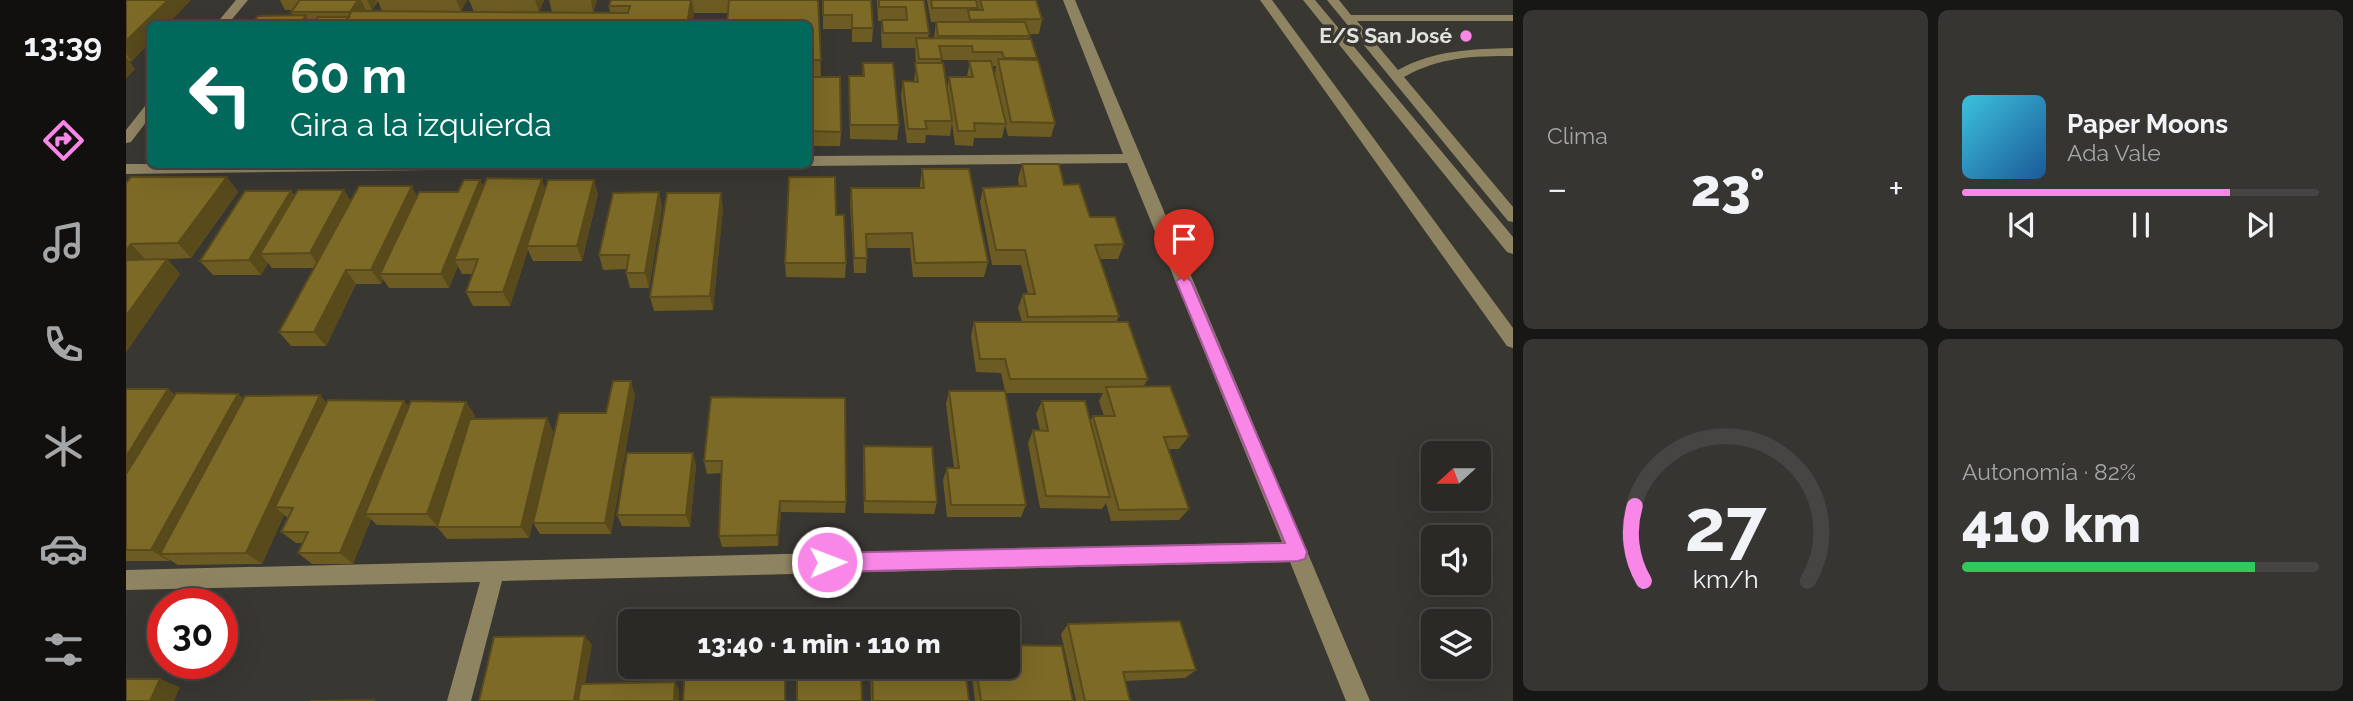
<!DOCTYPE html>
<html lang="es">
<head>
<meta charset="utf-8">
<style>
  :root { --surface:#2a2926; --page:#363532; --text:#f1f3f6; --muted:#a5a6a7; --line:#464543; --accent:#f987e8 }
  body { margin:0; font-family:Raleway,sans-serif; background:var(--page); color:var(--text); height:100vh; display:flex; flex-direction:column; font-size:26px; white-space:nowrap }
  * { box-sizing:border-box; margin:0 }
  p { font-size:23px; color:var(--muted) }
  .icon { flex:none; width:38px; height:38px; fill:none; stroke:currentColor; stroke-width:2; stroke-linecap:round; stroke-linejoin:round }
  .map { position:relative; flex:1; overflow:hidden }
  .side { display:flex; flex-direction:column; gap:10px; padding:10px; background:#171715; width:840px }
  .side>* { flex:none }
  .banner { position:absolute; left:21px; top:21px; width:665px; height:147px; border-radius:10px; box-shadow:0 7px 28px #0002,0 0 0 2px var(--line); background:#00695c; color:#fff; overflow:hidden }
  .needle { width:46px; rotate:249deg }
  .tools { position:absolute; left:1295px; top:441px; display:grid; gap:14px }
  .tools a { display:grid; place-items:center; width:70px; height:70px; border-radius:10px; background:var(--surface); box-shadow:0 7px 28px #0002,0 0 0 2px var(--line); font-size:35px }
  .speed { position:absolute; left:21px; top:588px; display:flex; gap:14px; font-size:35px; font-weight:700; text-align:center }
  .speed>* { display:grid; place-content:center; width:91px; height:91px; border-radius:50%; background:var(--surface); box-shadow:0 7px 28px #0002,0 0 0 2px var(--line); line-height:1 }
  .speed .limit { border:10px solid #d22; background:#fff; color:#111 }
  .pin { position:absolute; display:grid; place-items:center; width:60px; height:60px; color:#fff; margin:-72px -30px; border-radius:50% 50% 50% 0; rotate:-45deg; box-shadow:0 0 7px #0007 }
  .pin .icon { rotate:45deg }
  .me { position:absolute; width:77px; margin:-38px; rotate:89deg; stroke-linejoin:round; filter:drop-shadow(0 0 5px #0008) }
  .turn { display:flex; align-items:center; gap:24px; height:147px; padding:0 28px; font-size:32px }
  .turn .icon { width:91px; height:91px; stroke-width:2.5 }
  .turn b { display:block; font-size:49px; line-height:60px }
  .big { font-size:52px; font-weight:800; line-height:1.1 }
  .side .card { flex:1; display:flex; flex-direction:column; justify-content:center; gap:10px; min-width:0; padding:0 24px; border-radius:10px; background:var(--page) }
  .side .dial { align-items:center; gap:0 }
  .dial svg { height:182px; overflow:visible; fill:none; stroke:var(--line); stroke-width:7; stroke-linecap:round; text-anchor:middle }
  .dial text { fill:var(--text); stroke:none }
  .song { display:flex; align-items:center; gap:21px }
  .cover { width:84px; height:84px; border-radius:10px; background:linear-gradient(135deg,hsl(190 70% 55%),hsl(210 70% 35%)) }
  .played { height:7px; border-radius:4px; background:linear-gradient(90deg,var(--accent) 75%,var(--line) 75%) }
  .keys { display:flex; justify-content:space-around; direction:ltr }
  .heat { display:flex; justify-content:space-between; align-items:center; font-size:38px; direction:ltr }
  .charge { height:10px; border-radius:5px; background:linear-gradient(90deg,#34c759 82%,var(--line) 0) }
  .side .tiles { flex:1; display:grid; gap:10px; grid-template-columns:repeat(2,1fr) }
  .trip { position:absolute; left:492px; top:609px; width:402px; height:70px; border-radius:10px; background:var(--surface); box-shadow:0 7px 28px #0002,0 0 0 2px var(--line); font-weight:800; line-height:70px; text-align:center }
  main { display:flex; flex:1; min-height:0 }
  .tabs { display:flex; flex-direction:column; width:126px; justify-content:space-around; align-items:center; background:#11100f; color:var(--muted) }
  .tabs .icon { width:49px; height:49px }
  .tabs .on { color:var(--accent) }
  .tabs b { font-size:32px; color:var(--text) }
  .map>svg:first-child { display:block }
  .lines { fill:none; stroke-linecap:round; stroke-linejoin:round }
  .minor { fill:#8f8462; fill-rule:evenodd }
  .wall { fill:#6c5b22; fill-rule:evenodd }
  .shaded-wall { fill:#584a1b }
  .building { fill:#7d6a27; stroke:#584a1b; stroke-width:2 }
  .route { fill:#f987e8; stroke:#a25897; stroke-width:2 }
  .poi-dot { fill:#f987e8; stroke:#383732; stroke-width:2.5 }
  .labels { text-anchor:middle; stroke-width:7; stroke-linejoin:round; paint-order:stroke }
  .far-poi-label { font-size:21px; font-weight:bold; fill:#e3e3e0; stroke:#383732; text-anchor:end }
</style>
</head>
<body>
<main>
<nav class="tabs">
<b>13:39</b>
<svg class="icon on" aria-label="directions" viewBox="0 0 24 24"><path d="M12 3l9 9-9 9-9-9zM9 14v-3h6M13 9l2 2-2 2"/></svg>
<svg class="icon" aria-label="music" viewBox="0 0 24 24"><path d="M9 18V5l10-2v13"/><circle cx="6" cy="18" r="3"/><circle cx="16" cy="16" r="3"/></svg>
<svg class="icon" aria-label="phone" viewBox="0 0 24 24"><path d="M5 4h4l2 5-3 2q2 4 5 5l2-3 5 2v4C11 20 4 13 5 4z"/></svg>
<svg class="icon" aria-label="climate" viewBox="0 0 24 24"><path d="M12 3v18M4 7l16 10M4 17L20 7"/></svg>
<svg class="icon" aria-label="car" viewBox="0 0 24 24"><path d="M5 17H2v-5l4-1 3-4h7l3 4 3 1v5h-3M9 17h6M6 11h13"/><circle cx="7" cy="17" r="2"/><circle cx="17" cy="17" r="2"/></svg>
<svg class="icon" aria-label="filters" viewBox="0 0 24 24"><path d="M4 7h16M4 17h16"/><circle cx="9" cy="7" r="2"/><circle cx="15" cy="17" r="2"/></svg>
</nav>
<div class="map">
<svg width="1387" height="701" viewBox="0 0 1387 701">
  <rect width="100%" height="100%" fill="#383732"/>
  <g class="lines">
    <!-- minor -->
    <g class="minor">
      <path d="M110,0H122L102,24H90Z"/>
      <path d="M937,0H949L1244,701H1220L1164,562L376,581L345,701H321L354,582L0,590V570L1156,542L1001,163L682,166L678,164H682V156L997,154Z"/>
      <path d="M1134,0H1146L1387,328V348L1381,346Z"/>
      <path d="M1177,0H1189L1387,237V254L1381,252Z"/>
      <path d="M1201,0H1213L1225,15H1387V21H1231L1272,70C1308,50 1346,49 1387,48V56C1347,56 1313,57 1278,77L1387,207V222L1382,221Z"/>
      <path d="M24,105V117L5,142L0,143V130L19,106Z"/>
      <path d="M0,164H393L386,169L0,174Z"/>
    </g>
  </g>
  <!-- wall -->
  <g class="wall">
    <path d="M0,0L24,24V42L6,61H3L9,69L0,78Z"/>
    <path d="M154,0H341L335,11H256L252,1L246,10H240L241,12L484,13L483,6L485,0H692L695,77L715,132L714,146H682V24L602,13H568L566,24H125L166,15L165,12L167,10H159Z"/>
    <path d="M343,0H418L413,12H348Z"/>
    <path d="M423,0H471L467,12H426Z"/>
    <path d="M697,0H745L747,28L746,42H726V29H697Z"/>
    <path d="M751,0H798L803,33L802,38H808L810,22H805L801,0H910L916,19L913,34H903V39L911,58L910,60L929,123L925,137L882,136L879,125L876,138H848L847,146L829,145L826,123L824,136L800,135L799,143H781L775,96L777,81L788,82L790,63L789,48H756L755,34L756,21H752ZM815,60H844L841,77H823L821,91ZM866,66H870L869,74L876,109Z"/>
    <path d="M737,63L773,125L771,140L724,139L723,76H736Z"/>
    <path d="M896,164L938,185L964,217L998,244L992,259H974L993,316L990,322L1022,379L1017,387L1063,436L1053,449H1043L1063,509L1053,520L985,521L980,503L976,509L914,508L902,443L907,430H914L910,414L916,401L964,421L967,416H978L973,401L977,393H880L900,505L895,517H821L817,480L821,468H828L820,404L823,391H879L875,373L850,372L845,336L848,322H896L892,308L897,294H902L895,265H866L854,202L857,188L893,187L892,179Z"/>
    <path d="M796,169L862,262L858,277H787L784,248H741L740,273H728L724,203L725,188H794V184Z"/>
    <path d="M101,177L112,192L65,258L19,260L41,259L54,274L0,352V183Z"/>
    <path d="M354,180L358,188H419L472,194L456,261H407L402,250L384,306H347L340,292L346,274H336L332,266L323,288H263L257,279L255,284H230L200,346H165L153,332L188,268H146L142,263L135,275H87L74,261L165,191L169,196L225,201L332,192Z"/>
    <path d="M533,192L536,207L523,288H504L500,273L501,269L477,270L473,255Z"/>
    <path d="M597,208L587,310L528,311L524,297Z"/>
    <path d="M710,215L720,263L719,278L660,277L659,263Z"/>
    <path d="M0,389H42L49,395L112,394L117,399L200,402L278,401L283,407L349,415L348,419L421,418L427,432L403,538L321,539L311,527V526L251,525L245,519L227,564H186L172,553L176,543H170L155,532L162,518L158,515L136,564L52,565L44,560L43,561H0Z"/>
    <path d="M509,395L485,534H414L407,523L480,413Z"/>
    <path d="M585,397L720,502L719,513L655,512L652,546L596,547L593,536L596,473L581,474L578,461Z"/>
    <path d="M738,446L811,502L808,514L738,513L737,458Z"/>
    <path d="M567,453L570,466L564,527L496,526L491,515Z"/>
    <path d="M942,624L1070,670L1059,678L999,681L1004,701H950L935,634Z"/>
    <path d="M744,667H839L843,701H745Z"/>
    <path d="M845,667H882L947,701H849Z"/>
  </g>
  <!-- shaded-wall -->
  <g class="shaded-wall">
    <path d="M42,0H65L42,24H24V42L6,61L0,54V41Z"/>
    <path d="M232,0H235L241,12L227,19L224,12Z"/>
    <path d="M241,0H251L246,10Z"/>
    <path d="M330,0H341L335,11Z"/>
    <path d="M409,0H418L413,12Z"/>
    <path d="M465,0H471L467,12Z"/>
    <path d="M565,0H566L568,13L566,24H561Z"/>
    <path d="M180,15L185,24H174Z"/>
    <path d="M0,57L9,69L0,78Z"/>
    <path d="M101,177L112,192L65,258L52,243Z"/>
    <path d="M416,179L421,193L401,246L402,250L384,306L377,292Z"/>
    <path d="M354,180L361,194L328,260L332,266L323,288L315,274Z"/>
    <path d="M468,180L472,194L456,261L451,246Z"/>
    <path d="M286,186L293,201L254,274L257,279L255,284L245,270Z"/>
    <path d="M218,190L228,205L194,268L184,253Z"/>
    <path d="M165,191L175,205L134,254L142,263L135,275L123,260Z"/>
    <path d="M533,192L536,207L523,288L519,273Z"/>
    <path d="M595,193L597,208L587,310L584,296Z"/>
    <path d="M5,244L19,259L7,275L0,268V251Z"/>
    <path d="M41,259L54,274L0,352V316Z"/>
    <path d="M220,270L230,284L200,346L188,332Z"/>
    <path d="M505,381L509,395L485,534L479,523Z"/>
    <path d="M42,389L58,403L0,497V457Z"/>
    <path d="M112,394L126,407L34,554L44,560L43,561L25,550Z"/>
    <path d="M194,395L206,409L149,507L158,515L136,564L120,553Z"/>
    <path d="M278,401L288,414L239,514L245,519L227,564L214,553Z"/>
    <path d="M340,402L349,415L311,526L301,514Z"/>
    <path d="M421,418L427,432L403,538L395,527Z"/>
    <path d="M567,453L570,466L564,527L560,515Z"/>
    <path d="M654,501L655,512L652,546L651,535Z"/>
    <path d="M459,636L466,645L456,701H448Z"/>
    <rect x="659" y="667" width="1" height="34"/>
    <path d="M34,679L54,687L48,701H24Z"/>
    <path d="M549,682L553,690V701H548Z"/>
  </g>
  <!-- building -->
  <g class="building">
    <path d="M0,0H42L0,41Z"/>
    <path d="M174,0H232L224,12H165Z"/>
    <path d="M485,0H565L561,24H217L226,11L502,13L504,6H483Z"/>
    <path d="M603,0H692L695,60H682V24H601Z"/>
    <path d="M697,0H745L747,28H726V15H697Z"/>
    <path d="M753,0H798L803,33H757L756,20H781L780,7H753Z"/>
    <path d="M805,0H850L852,8H806Z"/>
    <path d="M854,0H910L916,19L844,20L842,10H857Z"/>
    <path d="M180,15L174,24H125L132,16Z"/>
    <path d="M192,17H223L217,24H187Z"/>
    <path d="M810,22H899L904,36H812Z"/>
    <path d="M790,38L905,39L911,58H878L876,52H847L846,46H813L816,59H793Z"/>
    <path d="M872,59L912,60L929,123L885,122Z"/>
    <path d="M843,61H865L880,124L848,123L849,131H832L823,77H847Z"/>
    <path d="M737,63H767L773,125H724L723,76H738Z"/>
    <path d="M789,63H817L826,121H799L801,129H782L777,81L792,82Z"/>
    <path d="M682,77H714L715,132L682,131Z"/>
    <path d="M896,164H933L938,185L953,184L964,217H989L998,244L969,245L993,316L902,317L897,294H909L899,250H870L857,188L900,186Z"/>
    <path d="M796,169H843L862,262L789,263L786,233L740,234L741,258H728L725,188H798Z"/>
    <path d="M5,177H101L52,243L5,244L0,251V183Z"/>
    <path d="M663,177H709L710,215H718L720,263H659Z"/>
    <path d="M361,178L416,179L377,292H340L352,259L328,260Z"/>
    <path d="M338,180H354L315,274H254L293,192H332Z"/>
    <path d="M422,180H468L451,246H401Z"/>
    <path d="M233,186H286L245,270H220L188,332H153Z"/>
    <path d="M172,190H218L184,253L134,254Z"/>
    <path d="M119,191H165L123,260L74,261Z"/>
    <path d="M533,192L519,273H500L503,255H473L487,193Z"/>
    <path d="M541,193H595L584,296L524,297Z"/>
    <path d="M41,259L0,316V260Z"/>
    <path d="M848,322H1002L1022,379H884L879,359H854Z"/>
    <path d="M487,381H505L479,523H407L433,413H480Z"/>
    <path d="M1044,386L1063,436L1038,437L1063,509L993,510L967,416H989L980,387Z"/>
    <path d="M0,389H42L0,457Z"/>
    <path d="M823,391H879L900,505H825L821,468H833Z"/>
    <path d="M50,393L112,394L25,550H0V474Z"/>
    <path d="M194,395L120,553L34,554L119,396Z"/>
    <path d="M585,397L719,398L720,502L654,501L651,535L593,536L596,461H578Z"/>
    <path d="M202,400L278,401L214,553H172L182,532H155L167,508L149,507Z"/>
    <path d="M285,401L340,402L301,514H239Z"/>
    <path d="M916,401H959L984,497L920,496L907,430L922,431Z"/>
    <path d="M421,418L395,527H311L344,419Z"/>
    <path d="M738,446L806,447L811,502L739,501Z"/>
    <path d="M501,453H567L560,515H491Z"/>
    <path d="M1054,621L1070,670L997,672L1004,701H959L942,624Z"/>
    <path d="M459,636L448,701H353L368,637Z"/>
    <path d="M882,645L936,646L947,701H855L850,667H882Z"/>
    <path d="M559,667H659V701H557Z"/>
    <path d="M671,667H735L736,701H671Z"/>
    <path d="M746,667H839L843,701H747Z"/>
    <path d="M0,679H34L24,701H0Z"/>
    <path d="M549,682L548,701H452L455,684Z"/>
    <path d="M247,700L246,701H184Z"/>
  </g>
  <!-- route -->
  <path class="route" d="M1058,276L1065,281L1181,552L1179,559L1172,561L701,572L694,569L691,562L694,556L701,553L1159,543L1050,281Z"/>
  <!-- markers -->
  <circle class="poi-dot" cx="1340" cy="36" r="7"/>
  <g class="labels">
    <!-- far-poi labels -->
    <g class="far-poi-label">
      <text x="1326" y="43">E/S San José</text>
    </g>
  </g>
</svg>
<div class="tools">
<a><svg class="needle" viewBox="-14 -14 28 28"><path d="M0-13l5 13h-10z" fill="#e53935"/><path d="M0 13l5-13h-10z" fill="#a5a6a7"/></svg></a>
<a><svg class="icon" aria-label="sound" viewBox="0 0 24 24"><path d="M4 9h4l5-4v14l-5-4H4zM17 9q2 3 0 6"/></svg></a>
<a><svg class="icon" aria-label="layers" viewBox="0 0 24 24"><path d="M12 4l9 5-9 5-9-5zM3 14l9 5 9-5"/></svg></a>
</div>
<div class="speed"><div class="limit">30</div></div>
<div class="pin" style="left:1058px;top:281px;background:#d93025"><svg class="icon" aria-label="arrive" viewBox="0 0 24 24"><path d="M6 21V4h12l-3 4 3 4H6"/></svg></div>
<svg class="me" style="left:701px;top:562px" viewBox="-20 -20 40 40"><circle r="17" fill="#f987e8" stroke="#fff" stroke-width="3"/><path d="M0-11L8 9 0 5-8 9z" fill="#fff"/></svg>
<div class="trip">13:40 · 1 min · 110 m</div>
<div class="banner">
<div class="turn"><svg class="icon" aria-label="left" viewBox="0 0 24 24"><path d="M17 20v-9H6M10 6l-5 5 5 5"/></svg><div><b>60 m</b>Gira a la izquierda</div></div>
</div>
</div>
<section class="side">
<div class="tiles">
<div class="card"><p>Clima</p>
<div class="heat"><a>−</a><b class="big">23°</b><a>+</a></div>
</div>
<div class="card">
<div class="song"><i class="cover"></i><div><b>Paper Moons</b><p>Ada Vale</p></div></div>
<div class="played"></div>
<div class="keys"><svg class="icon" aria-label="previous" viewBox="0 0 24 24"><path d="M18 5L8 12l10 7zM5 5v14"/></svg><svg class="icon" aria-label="pause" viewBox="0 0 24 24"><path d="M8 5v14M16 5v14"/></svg><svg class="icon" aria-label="next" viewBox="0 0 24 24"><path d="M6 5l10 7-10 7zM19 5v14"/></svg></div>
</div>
<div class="card dial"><svg viewBox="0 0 100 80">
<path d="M14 69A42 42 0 1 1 86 69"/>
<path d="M14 69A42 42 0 0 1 10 36" stroke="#f987e8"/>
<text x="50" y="56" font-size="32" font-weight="700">27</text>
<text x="50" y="72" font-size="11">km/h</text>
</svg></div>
<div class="card"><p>Autonomía · 82%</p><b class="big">410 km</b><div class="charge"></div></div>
</div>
</section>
</main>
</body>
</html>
